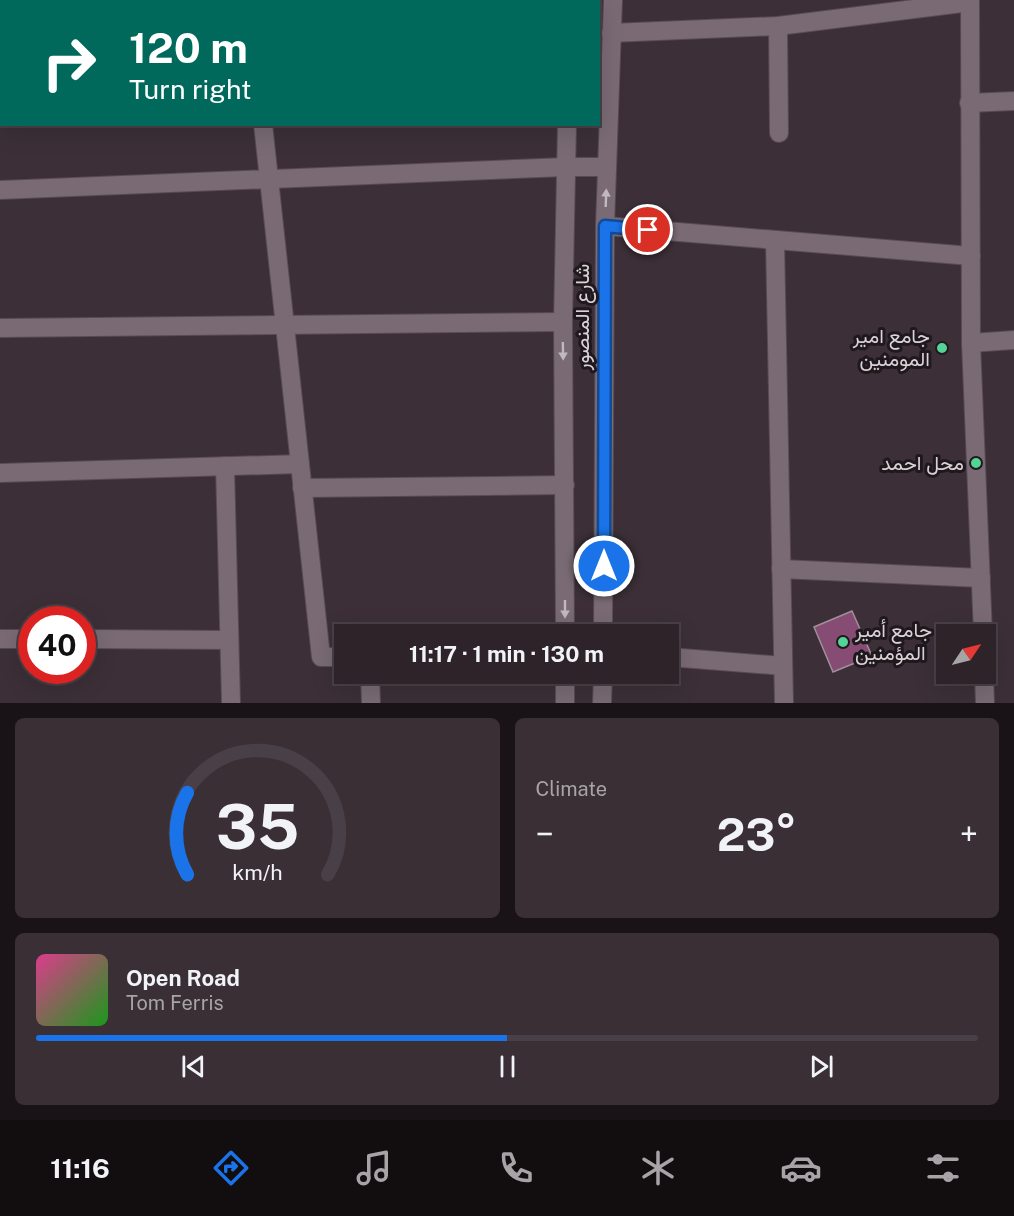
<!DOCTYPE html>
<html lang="en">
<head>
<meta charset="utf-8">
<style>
  :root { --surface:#2d2329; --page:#392f35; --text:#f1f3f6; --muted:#a7a4a8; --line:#484046; --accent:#1a73e8 }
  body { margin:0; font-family:"Public Sans",Vazirmatn,sans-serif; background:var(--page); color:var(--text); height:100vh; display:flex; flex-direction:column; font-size:22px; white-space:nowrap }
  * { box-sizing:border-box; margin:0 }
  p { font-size:20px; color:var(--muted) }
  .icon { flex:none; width:33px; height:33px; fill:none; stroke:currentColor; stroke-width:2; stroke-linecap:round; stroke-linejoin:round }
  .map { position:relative; height:703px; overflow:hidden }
  .panel { display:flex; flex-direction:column; gap:15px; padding:15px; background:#191317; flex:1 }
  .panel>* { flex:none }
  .top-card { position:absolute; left:0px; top:0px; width:600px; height:126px; box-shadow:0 6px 24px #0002,0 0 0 2px var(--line); background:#00695c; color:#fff; overflow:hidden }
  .needle { width:39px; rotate:55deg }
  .tools { position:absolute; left:936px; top:624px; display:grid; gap:12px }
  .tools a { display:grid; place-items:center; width:60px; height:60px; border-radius:0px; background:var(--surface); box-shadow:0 6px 24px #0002,0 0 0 2px var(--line); font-size:30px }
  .speed { position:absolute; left:18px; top:606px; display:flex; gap:12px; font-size:30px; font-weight:700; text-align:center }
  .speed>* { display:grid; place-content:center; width:78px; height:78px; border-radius:50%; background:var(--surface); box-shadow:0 6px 24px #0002,0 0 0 2px var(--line); line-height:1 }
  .speed .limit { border:9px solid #d22; background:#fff; color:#111 }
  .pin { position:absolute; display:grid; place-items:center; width:51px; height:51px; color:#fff; margin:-26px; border:3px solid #fff; border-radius:50%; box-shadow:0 2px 6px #0007 }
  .me { position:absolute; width:66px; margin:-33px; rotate:0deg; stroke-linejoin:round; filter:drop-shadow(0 0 4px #0008) }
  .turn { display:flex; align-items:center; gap:21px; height:126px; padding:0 30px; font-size:27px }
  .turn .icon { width:78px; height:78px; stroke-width:2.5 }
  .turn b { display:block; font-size:42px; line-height:51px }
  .big { font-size:45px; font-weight:700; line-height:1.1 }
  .panel .card { flex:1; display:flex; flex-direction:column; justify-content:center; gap:9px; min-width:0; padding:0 21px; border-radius:9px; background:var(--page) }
  .panel .dial { align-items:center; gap:0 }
  .dial svg { height:156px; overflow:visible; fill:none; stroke:var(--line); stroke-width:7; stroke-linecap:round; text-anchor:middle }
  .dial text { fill:var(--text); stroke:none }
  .song { display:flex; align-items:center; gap:18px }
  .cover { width:72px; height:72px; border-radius:9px; background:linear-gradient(135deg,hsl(330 70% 55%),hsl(120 70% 35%)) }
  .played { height:6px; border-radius:3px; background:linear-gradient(90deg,var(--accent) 50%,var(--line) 50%) }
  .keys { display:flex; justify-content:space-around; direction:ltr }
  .heat { display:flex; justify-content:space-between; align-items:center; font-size:33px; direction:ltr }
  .panel .tiles { flex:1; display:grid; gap:15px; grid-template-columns:1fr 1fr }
  .card:last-child { grid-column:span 2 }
  .trip { position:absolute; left:334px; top:624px; width:345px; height:60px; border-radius:0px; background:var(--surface); box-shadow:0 6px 24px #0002,0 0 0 2px var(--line); font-weight:700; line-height:60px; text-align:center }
  .tab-bar { display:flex; height:96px; justify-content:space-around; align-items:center; background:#120e10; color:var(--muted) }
  .tab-bar .icon { width:42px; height:42px }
  .tab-bar .active { color:var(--accent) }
  .tab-bar b { font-size:27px; color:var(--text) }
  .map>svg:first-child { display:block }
  .building { fill:#864c74; stroke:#a0909a; stroke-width:1.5 }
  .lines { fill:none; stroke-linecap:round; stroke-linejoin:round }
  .minor-casing { stroke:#574b53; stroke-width:20 }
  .minor { stroke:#796a74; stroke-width:18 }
  .oneway { fill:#c2b8bf }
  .route-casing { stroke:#114b97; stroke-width:15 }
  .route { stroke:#1a73e8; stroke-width:10 }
  .poi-dot { fill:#54d396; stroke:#1f191d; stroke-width:2 }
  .labels { text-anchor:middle; stroke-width:6; stroke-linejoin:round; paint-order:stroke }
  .street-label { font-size:20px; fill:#dbd2d8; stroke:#1f191d }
  .poi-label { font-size:20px; fill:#dbd2d8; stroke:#1f191d; text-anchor:end }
</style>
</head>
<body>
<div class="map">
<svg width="1014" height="703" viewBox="0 0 1014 703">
  <rect width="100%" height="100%" fill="#3c2f37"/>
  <!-- building -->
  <path class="building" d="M852,611L872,656L833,672L814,627Z"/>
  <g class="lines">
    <!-- minor casing -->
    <g class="minor-casing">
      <g id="minor">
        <path d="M970,0L971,343L983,634"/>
        <path d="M500,2L522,0"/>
        <path d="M570,2V0"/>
        <path d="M778,26L779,133"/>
        <path d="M0,30L2,29"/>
        <path d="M611,33L778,26L970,2"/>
        <path d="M969,103L1014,101"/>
        <path d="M263,124L321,657H345"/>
        <path d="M0,190L566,167H607"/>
        <path d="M605,226L971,256"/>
        <path d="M775,241L784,703"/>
        <path d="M0,328L563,322"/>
        <path d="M971,343L1014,340"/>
        <path d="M225,466L231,703"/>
        <path d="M0,473L300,464"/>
        <path d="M302,488L565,485"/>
        <path d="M781,569L981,578"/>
        <path d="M565,634L563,322L567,124"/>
        <path d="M603,634L605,226L613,0"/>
        <path d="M0,639H32"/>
        <path d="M82,639L229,640"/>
        <path d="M669,657L783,666"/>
        <path d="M370,674L371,703"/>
        <path d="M565,674V703"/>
        <path d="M984,674L985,703"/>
        <path d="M602,703L603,674"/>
      </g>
    </g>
    <!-- minor -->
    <use href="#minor" class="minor"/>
  </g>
  <!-- one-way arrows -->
  <defs><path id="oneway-solid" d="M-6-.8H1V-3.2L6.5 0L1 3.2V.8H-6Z" transform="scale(1.5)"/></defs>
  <g class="oneway">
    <use href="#oneway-solid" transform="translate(606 198) rotate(-88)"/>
    <use href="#oneway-solid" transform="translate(563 351) rotate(89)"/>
    <use href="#oneway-solid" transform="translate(565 609) rotate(90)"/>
  </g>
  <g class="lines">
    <!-- route casing -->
    <g class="route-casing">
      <path id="route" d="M604,566L605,226L648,230"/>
    </g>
    <!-- route -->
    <use href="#route" class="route"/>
  </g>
  <!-- markers -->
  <g class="poi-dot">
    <circle cx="942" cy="348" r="6"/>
    <circle cx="976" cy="463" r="6"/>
    <circle cx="843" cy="642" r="6"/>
  </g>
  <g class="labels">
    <!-- street labels -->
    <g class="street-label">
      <text transform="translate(582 317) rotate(-90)" y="7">شارع المنصور</text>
    </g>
    <!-- poi labels -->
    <g class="poi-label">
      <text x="930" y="343">جامع امير<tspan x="930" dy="23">المومنين</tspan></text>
      <text x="964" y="470">محل احمد</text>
      <text x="855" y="637" text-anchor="start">جامع أمير<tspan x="855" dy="23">المؤمنين</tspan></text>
    </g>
  </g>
</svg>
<div class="tools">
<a><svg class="needle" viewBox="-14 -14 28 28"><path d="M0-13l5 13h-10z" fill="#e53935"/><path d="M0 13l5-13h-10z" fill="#a7a4a8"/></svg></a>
</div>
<div class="speed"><div class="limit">40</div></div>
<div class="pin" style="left:648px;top:230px;background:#d93025"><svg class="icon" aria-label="arrive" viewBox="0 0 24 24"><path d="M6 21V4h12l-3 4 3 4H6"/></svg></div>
<svg class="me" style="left:604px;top:566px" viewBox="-20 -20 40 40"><circle r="17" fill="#1a73e8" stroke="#fff" stroke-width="3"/><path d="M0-11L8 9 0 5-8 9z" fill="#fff"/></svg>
<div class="trip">11:17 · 1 min · 130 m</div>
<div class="top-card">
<div class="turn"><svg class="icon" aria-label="right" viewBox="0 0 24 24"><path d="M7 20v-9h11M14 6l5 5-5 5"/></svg><div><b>120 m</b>Turn right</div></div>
</div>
</div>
<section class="panel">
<div class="tiles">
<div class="card dial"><svg viewBox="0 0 100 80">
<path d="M14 69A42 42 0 1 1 86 69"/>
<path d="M14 69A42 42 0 0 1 14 27" stroke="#1a73e8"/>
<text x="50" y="56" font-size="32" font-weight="700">35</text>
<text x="50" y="72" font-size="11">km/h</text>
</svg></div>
<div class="card"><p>Climate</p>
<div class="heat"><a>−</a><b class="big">23°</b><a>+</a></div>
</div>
<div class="card">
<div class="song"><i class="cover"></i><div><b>Open Road</b><p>Tom Ferris</p></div></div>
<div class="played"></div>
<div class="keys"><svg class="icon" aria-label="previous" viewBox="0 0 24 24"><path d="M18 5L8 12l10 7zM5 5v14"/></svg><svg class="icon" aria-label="pause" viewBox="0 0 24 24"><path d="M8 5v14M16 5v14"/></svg><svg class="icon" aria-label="next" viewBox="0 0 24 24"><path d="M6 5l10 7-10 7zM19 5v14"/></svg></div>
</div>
</div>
</section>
<nav class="tab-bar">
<b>11:16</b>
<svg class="icon active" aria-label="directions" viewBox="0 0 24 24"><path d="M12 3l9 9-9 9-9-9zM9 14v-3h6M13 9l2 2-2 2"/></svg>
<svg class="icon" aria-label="music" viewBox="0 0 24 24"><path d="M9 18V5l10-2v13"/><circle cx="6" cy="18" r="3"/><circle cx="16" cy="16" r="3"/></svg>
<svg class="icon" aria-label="phone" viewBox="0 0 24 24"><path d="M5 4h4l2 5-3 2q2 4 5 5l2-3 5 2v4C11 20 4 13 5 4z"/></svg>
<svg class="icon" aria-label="climate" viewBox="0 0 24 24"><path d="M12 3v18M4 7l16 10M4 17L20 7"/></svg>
<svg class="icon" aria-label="car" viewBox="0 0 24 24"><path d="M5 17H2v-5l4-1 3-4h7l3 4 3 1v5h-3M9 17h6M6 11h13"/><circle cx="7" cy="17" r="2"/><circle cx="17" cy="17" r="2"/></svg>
<svg class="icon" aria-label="filters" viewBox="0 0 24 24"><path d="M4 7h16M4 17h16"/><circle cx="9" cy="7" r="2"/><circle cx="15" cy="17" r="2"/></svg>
</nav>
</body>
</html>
